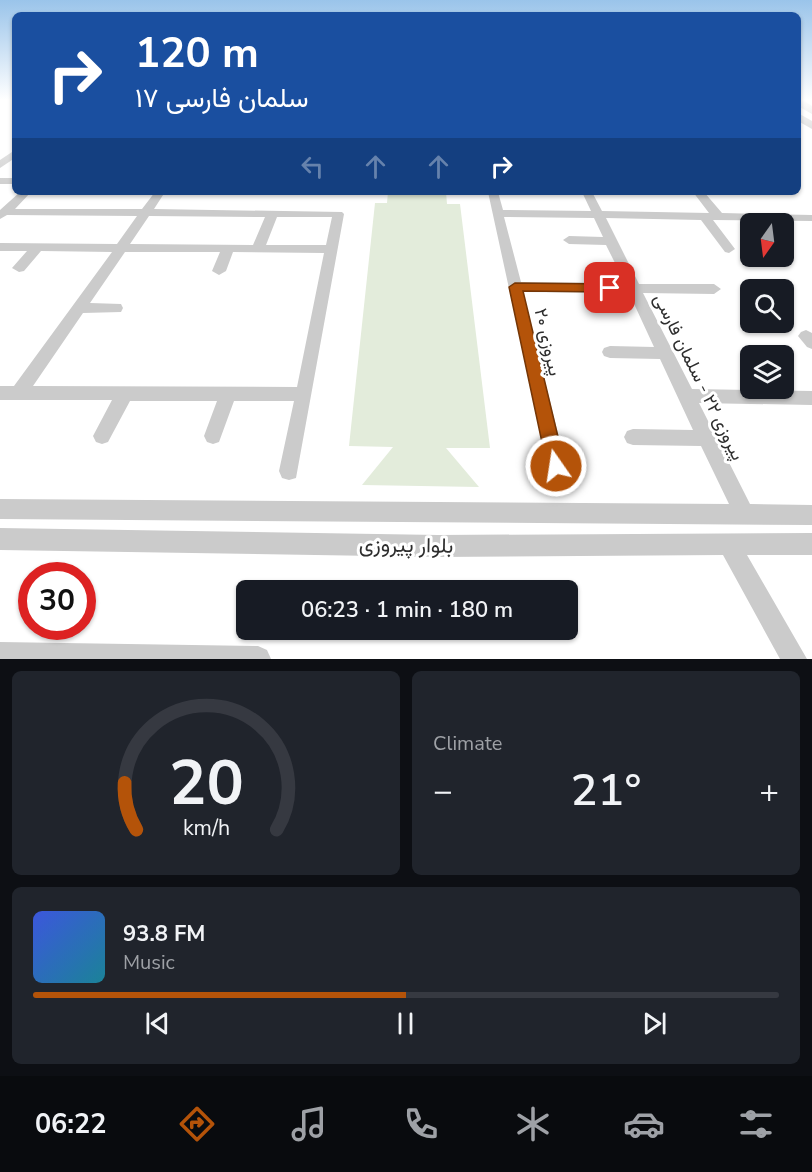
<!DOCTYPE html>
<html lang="en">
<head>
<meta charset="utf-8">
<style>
  :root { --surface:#171b24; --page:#20242c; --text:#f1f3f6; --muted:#9ea1a6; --line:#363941; --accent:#b45309 }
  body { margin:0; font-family:"Nunito Sans",Vazirmatn,sans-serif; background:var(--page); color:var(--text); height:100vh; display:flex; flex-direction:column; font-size:22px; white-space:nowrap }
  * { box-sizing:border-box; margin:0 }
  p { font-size:20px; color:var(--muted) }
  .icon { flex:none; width:33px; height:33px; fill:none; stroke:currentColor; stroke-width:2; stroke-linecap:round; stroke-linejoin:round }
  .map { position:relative; height:659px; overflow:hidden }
  .details { display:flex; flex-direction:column; gap:12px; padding:12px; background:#0d0f14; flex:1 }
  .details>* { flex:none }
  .banner { position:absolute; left:12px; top:12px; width:789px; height:183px; border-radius:9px; box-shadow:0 2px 4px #0004; background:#1a4fa0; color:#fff; overflow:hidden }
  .needle { width:39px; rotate:194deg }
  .fabs { position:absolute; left:740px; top:213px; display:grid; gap:12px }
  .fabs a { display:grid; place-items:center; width:54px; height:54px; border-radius:9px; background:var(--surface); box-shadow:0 2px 4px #0004; font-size:30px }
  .speed { position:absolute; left:18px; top:562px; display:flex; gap:12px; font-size:30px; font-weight:700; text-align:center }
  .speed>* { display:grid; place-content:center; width:78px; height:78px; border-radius:50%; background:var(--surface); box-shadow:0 2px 4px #0004; line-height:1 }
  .speed .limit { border:9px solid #d22; background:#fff; color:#111 }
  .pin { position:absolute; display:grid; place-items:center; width:51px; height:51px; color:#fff; margin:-26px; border-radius:12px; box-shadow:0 3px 9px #0006 }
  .me { position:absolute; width:66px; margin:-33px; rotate:347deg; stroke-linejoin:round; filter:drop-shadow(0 0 4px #0008) }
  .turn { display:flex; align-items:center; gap:21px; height:126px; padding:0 24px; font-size:27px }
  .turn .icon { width:78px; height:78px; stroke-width:2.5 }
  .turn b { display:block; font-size:42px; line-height:51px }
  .lanes { display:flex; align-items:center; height:57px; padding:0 24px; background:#0003; justify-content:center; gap:30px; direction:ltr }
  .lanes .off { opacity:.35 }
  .big { font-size:45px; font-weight:600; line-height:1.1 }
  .details .widget { flex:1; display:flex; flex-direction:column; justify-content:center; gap:9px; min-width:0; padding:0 21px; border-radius:9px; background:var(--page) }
  .details .dial { align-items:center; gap:0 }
  .dial svg { height:156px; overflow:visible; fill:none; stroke:var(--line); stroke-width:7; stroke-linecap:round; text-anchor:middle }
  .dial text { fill:var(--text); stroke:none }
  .song { display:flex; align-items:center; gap:18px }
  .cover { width:72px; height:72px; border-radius:9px; background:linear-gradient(135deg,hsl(230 70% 55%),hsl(190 70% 35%)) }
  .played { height:6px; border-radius:3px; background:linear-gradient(90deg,var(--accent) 50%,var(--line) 50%) }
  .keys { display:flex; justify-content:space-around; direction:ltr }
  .heat { display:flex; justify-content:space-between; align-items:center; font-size:33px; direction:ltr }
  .details .tiles { flex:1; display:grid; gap:12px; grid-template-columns:1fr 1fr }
  .widget:last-child { grid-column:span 2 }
  .trip { position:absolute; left:236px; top:580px; width:342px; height:60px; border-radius:9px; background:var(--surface); box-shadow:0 2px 4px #0004; font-weight:600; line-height:60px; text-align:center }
  .menu { display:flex; height:96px; justify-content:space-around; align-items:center; background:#090b0e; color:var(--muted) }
  .menu .icon { width:42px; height:42px }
  .menu .on { color:var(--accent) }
  .menu b { font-size:27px; color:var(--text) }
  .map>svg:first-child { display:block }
  .green { fill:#e3ecdb }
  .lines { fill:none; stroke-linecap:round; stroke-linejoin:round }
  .minor { fill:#cbcbcb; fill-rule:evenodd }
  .major { fill:#a6a6a6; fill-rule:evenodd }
  .route { fill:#b45309; stroke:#753606; stroke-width:1.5 }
  .labels { text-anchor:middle; stroke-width:6; stroke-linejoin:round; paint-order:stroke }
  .street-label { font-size:18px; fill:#2e2e2e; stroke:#fff }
  .near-street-label { font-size:21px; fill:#2e2e2e; stroke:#fff }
</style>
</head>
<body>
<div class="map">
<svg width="812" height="659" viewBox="0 0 812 659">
  <rect width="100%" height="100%" fill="#fff"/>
  <!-- green -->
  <path class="green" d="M388,192H446L447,204H460L490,448H446L479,487L362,485L393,447L349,446L375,203H387Z"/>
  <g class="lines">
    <!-- minor -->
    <g class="minor">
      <path d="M15,150V158L0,168V160Z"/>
      <rect x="0" y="178" width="15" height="6"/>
      <path d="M20,192H31L15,209H142L155,192H165L154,209L342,212L344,214L296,478L289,480L282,478L279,471L294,401H234L219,442L213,444L207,442L204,436L217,401H130L108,442L102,444L96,442L93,436L112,400H0V386H14L112,252L41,251L24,271L19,272L12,268L27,251H0V243L117,244L137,216L7,215L0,219V210ZM149,216L265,217L253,245L130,244ZM277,217H332L326,245H266ZM125,252H220L212,271L219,275L226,271L233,252L324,253L297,387L33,386L83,313L121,312L123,308L121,304L90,303Z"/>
      <path d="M488,192H498L503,210L591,211L582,192H592L602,211L709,213L693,192H704L722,213L812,215V221L713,220L735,249L729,253L725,252L701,220L606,218L639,284H714L721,289L714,294L643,293L692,389L812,391V405L699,403L750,504L812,505V525L0,519V499L729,504L701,446L633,445L627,443L624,437L627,431L633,429L693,430L660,359L610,358L604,356L602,352L604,348L610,346L654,347L629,293L523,292L566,466L563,472L556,475L549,472ZM504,217L594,218L603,237L569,236L563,240L569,244L606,245L625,283L521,282Z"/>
      <path d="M806,330L812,333V349L807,347L798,336L801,332Z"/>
      <path d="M0,528L438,535L812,533V555H747L807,659H780L723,555L438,557L0,550Z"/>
      <path d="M0,642L258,646L267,650L271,659H0Z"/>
    </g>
    <!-- major -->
    <g class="major">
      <path d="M798,100H803L812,106V114L798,106Z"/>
      <path d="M798,113L812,121V129L798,121Z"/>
    </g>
  </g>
  <!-- sky -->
  <linearGradient id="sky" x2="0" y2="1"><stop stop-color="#9ac4ea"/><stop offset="0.52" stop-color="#fff"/><stop offset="1" stop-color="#fff" stop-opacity="0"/></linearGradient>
  <rect width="812" height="192" fill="url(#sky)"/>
  <!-- route -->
  <path class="route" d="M515,283L610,284L616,288L610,292L523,291L565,466L562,472L556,475L550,472L547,466L509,287Z"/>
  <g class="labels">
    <!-- street labels -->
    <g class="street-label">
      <text transform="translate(548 342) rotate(77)" y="6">پیروزی ۲۰</text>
      <text transform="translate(699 377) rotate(64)" y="6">پیروزی ۲۲ - سلمان فارسی</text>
    </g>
    <!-- near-street labels -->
    <g class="near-street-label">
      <text transform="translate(406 545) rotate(1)" y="7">بلوار پیروزی</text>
    </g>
  </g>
</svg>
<div class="fabs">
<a><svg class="needle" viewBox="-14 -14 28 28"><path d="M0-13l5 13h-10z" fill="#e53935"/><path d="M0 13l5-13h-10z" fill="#9ea1a6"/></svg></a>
<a><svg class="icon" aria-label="search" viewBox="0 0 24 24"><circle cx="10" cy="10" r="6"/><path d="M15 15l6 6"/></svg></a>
<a><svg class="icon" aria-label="layers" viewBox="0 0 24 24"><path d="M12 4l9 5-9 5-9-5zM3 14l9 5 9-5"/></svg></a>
</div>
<div class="speed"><div class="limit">30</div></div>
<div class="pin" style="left:610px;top:288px;background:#d93025"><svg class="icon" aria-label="arrive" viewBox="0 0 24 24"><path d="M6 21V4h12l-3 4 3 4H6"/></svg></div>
<svg class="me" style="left:556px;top:466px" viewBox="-20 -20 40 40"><circle r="17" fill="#b45309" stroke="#fff" stroke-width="3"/><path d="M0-11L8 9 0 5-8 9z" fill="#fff"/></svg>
<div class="trip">06:23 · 1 min · 180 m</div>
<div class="banner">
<div class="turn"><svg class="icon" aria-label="right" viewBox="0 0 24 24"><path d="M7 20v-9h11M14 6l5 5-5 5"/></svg><div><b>120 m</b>سلمان فارسی ۱۷</div></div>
<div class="lanes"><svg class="icon off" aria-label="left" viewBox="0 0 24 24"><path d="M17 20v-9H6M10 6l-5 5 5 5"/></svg><svg class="icon off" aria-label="ahead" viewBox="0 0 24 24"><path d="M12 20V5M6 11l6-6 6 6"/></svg><svg class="icon off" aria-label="ahead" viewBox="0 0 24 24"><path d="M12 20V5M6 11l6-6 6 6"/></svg><svg class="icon" aria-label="right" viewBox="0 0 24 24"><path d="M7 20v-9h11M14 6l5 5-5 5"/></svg></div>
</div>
</div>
<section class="details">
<div class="tiles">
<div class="widget dial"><svg viewBox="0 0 100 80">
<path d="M14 69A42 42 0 1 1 86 69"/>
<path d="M14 69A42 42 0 0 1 8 45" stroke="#b45309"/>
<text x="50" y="56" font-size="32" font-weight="700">20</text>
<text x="50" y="72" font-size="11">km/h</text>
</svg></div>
<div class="widget"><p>Climate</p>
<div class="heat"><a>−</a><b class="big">21°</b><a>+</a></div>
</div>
<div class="widget">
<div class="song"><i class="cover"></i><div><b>93.8 FM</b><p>Music</p></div></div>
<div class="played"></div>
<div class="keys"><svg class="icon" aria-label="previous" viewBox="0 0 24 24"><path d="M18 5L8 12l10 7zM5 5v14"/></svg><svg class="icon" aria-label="pause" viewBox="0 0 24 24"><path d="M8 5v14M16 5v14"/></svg><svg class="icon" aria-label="next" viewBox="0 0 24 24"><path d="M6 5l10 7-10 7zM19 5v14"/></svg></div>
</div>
</div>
</section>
<nav class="menu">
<b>06:22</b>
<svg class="icon on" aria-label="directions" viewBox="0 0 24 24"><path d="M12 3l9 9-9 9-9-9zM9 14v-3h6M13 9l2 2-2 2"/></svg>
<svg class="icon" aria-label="music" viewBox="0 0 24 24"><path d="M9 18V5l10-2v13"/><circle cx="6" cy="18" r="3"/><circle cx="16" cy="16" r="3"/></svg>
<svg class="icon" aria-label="phone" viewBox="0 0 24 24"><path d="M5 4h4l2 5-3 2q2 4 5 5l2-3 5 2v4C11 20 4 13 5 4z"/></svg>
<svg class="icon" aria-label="climate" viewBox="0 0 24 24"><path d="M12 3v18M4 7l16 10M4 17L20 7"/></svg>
<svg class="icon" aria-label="car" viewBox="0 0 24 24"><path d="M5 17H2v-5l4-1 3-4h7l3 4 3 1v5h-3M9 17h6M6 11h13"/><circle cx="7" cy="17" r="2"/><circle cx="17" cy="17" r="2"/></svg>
<svg class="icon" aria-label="filters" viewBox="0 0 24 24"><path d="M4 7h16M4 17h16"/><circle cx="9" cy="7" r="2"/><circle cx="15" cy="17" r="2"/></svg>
</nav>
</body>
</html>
